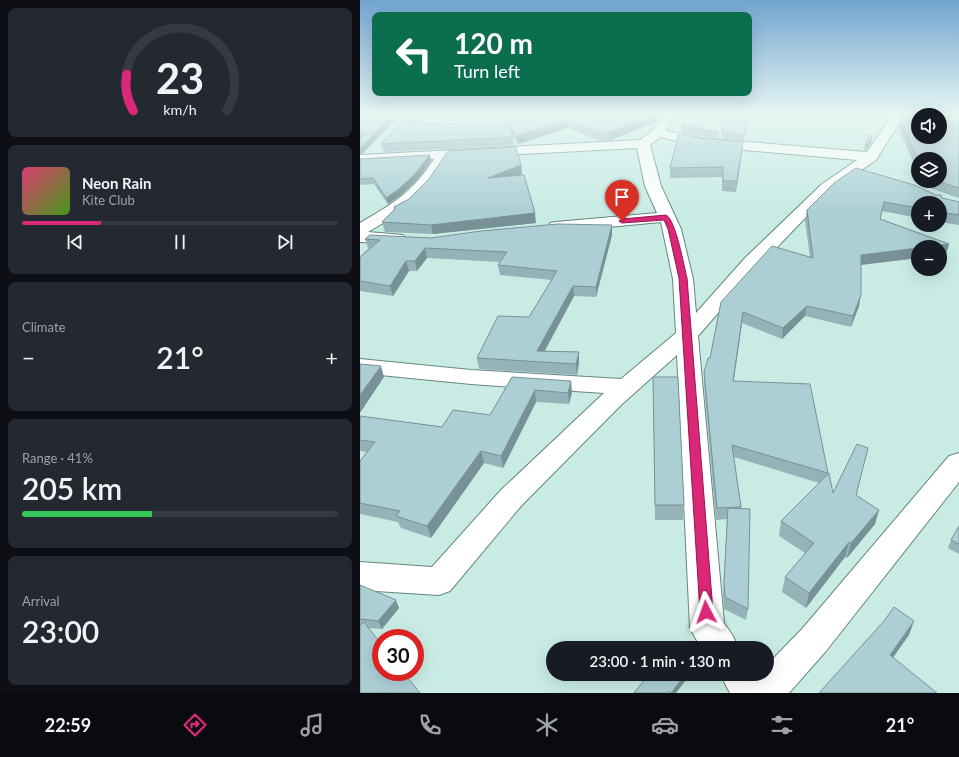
<!DOCTYPE html>
<html lang="en">
<head>
<meta charset="utf-8">
<style>
  :root { --surface:#171b24; --page:#242831; --text:#f1f3f6; --muted:#9ea1a6; --line:#363941; --accent:#db2777 }
  body { margin:0; font-family:Lato,sans-serif; background:var(--page); color:var(--text); height:100vh; display:flex; flex-direction:column; font-size:15px; white-space:nowrap }
  * { box-sizing:border-box; margin:0 }
  p { font-size:13px; color:var(--muted) }
  .icon { flex:none; width:22px; height:22px; fill:none; stroke:currentColor; stroke-width:2; stroke-linecap:round; stroke-linejoin:round }
  .map { position:relative; flex:1; overflow:hidden }
  .details { display:flex; flex-direction:column; gap:8px; padding:8px; background:#0d0f14; width:360px }
  .details>* { flex:none }
  .banner { position:absolute; left:12px; top:12px; width:380px; height:84px; border-radius:8px; box-shadow:0 4px 16px #0002; background:#0b6e4f; color:#fff; overflow:hidden }
  .tools { position:absolute; left:551px; top:108px; display:grid; gap:8px }
  .tools a { display:grid; place-items:center; width:36px; height:36px; border-radius:50%; background:var(--surface); box-shadow:0 4px 16px #0002; font-size:20px }
  .speed { position:absolute; left:12px; top:629px; display:flex; gap:8px; font-size:20px; font-weight:700; text-align:center }
  .speed>* { display:grid; place-content:center; width:52px; height:52px; border-radius:50%; background:var(--surface); box-shadow:0 4px 16px #0002; line-height:1 }
  .speed .limit { border:6px solid #d22; background:#fff; color:#111 }
  .pin { position:absolute; display:grid; place-items:center; width:34px; height:34px; color:#fff; margin:-41px -17px; border-radius:50% 50% 50% 0; rotate:-45deg; box-shadow:0 0 4px #0007 }
  .pin .icon { rotate:45deg }
  .me { position:absolute; width:44px; margin:-22px; rotate:356deg; stroke-linejoin:round; filter:drop-shadow(0 0 3px #0008) }
  .turn { display:flex; align-items:center; gap:14px; height:84px; padding:0 16px; font-size:18px }
  .turn .icon { width:52px; height:52px; stroke-width:2.5 }
  .turn b { display:block; font-size:28px; line-height:34px }
  .big { font-size:30px; font-weight:600; line-height:1.1 }
  .details .card { flex:1; display:flex; flex-direction:column; justify-content:center; gap:6px; min-width:0; padding:0 14px; border-radius:8px; background:var(--page) }
  .details .dial { align-items:center; gap:0 }
  .dial svg { height:104px; overflow:visible; fill:none; stroke:var(--line); stroke-width:7; stroke-linecap:round; text-anchor:middle }
  .dial text { fill:var(--text); stroke:none }
  .song { display:flex; align-items:center; gap:12px }
  .cover { width:48px; height:48px; border-radius:6px; background:linear-gradient(135deg,hsl(340 70% 55%),hsl(100 70% 35%)) }
  .played { height:4px; border-radius:2px; background:linear-gradient(90deg,var(--accent) 25%,var(--line) 25%) }
  .keys { display:flex; justify-content:space-around; direction:ltr }
  .heat { display:flex; justify-content:space-between; align-items:center; font-size:22px; direction:ltr }
  .charge { height:6px; border-radius:3px; background:linear-gradient(90deg,#34c759 41%,var(--line) 0) }
  .trip { position:absolute; left:186px; top:641px; width:228px; height:40px; border-radius:20px; background:var(--surface); box-shadow:0 4px 16px #0002; font-weight:600; line-height:40px; text-align:center }
  .tabs { display:flex; height:64px; justify-content:space-around; align-items:center; background:#090b0e; color:var(--muted) }
  .tabs .icon { width:28px; height:28px }
  .tabs .selected { color:var(--accent) }
  .tabs b { font-size:18px; color:var(--text) }
  main { display:flex; flex:1; min-height:0 }
  .map>svg:first-child { display:block }
  .lines { fill:none; stroke-linecap:round; stroke-linejoin:round }
  .minor-casing { stroke:#65867f; stroke-width:2 }
  .minor { fill:#fff; fill-rule:evenodd }
  .wall { fill:#94b2b8 }
  .shaded-wall { fill:#789196 }
  .building { fill:#accfd6; stroke:#789196; fill-rule:evenodd }
  .route { fill:#db2777; stroke:#8e194d }
</style>
</head>
<body>
<main>
<section class="details">
<div class="card dial"><svg viewBox="0 0 100 80">
<path d="M14 69A42 42 0 1 1 86 69"/>
<path d="M14 69A42 42 0 0 1 9 41" stroke="#db2777"/>
<text x="50" y="56" font-size="32" font-weight="700">23</text>
<text x="50" y="72" font-size="11">km/h</text>
</svg></div>
<div class="card">
<div class="song"><i class="cover"></i><div><b>Neon Rain</b><p>Kite Club</p></div></div>
<div class="played"></div>
<div class="keys"><svg class="icon" aria-label="previous" viewBox="0 0 24 24"><path d="M18 5L8 12l10 7zM5 5v14"/></svg><svg class="icon" aria-label="pause" viewBox="0 0 24 24"><path d="M8 5v14M16 5v14"/></svg><svg class="icon" aria-label="next" viewBox="0 0 24 24"><path d="M6 5l10 7-10 7zM19 5v14"/></svg></div>
</div>
<div class="card"><p>Climate</p>
<div class="heat"><a>−</a><b class="big">21°</b><a>+</a></div>
</div>
<div class="card"><p>Range · 41%</p><b class="big">205 km</b><div class="charge"></div></div>
<div class="card"><p>Arrival</p><b class="big">23:00</b></div>
</section>
<div class="map">
<svg width="599" height="693" viewBox="0 0 599 693">
  <rect width="100%" height="100%" fill="#c8ece4"/>
  <g class="lines">
    <!-- minor casing -->
    <g class="minor-casing">
      <g id="minor">
        <path d="M304,114H316L306,131L340,138L507,152L533,114H545L516,160L472,190L399,266L338,336L364,623L373,636L378,648H341L330,628L317,355L261,405L161,506L90,591L79,595L0,590V562L72,567L141,490L244,393L111,384L0,373V359L111,370L261,379L316,333L313,279L301,222L196,232L190,231L188,227L190,223L196,222L297,213L285,186L277,148L89,158L70,187L50,207L8,232L43,235L46,239L43,243L37,244L0,242V223C35,202 51,194 74,159L0,163V155L280,140L293,130ZM300,137L340,146L497,160L462,184L385,258L336,313L333,279L321,229L301,186L290,145Z"/>
        <path d="M599,453V482L466,651L429,693H370L360,674H407V665L442,629L589,456Z"/>
      </g>
    </g>
    <!-- minor -->
    <use href="#minor" class="minor"/>
  </g>
  <!-- wall -->
  <g class="wall">
    <path d="M0,114L40,115L2,154H0Z"/>
    <path d="M49,114H62L56,123L146,126L138,114H297V122L250,140L240,141L208,128L158,144L153,137L154,145L24,152L21,144Z"/>
    <path d="M361,114H388L384,140L362,138Z"/>
    <path d="M599,114V198L564,186L561,181H580L558,159V173L538,127L540,120Z"/>
    <path d="M322,127L359,133L358,138L322,133Z"/>
    <path d="M512,137L511,143L506,150H504L505,145Z"/>
    <path d="M340,138L383,142L382,151L376,192L362,191V177L310,178V168Z"/>
    <path d="M70,155L71,161L57,180L41,195L28,204L14,184L0,185V159Z"/>
    <path d="M161,165L162,174L159,176L176,223L73,234L25,232L22,222L34,210V207Z"/>
    <path d="M474,183L582,198L599,202V225L580,222V203H558V218L522,211L520,219L589,244L586,254L580,255V247H558V258L501,265L499,306L491,327L445,316L422,339L382,323L373,381L468,473L473,493L496,496L515,524L487,558L485,557L446,608L422,592L425,577L445,553L419,536L421,521L459,483L374,457L381,508L388,609L386,620L364,609L363,594L367,519L356,520L344,384V372L350,358L361,302L450,257L445,220L447,210Z"/>
    <path d="M252,225V235L236,297L214,296L184,351L219,352V363L217,375L119,369L117,358L169,317L192,280L140,275L138,265L141,262L67,258L57,271H49L33,296L0,291V257L9,248H8L5,239L71,238Z"/>
    <path d="M152,377L212,392L209,404L176,402L143,468L124,463L71,538L41,528L38,522L0,514V461L7,452L0,451V416L82,427L130,415Z"/>
    <path d="M293,377L324,505L323,520H295Z"/>
    <path d="M599,526V554L588,548L591,540Z"/>
    <path d="M0,585L39,608L22,629L8,628L0,693Z"/>
  </g>
  <!-- shaded-wall -->
  <g class="shaded-wall">
    <path d="M34,114H40V115L2,154H0V148Z"/>
    <path d="M55,114H62L51,131L50,123Z"/>
    <path d="M296,114H297V122L250,140V132Z"/>
    <path d="M207,120L208,128L158,144L156,136Z"/>
    <path d="M512,137L511,143L506,150L507,145Z"/>
    <path d="M383,142L382,151L376,192L377,181Z"/>
    <path d="M70,155L71,161L57,180L41,195L28,204L26,198Z"/>
    <path d="M161,165L162,174L130,188L128,178Z"/>
    <path d="M175,213L176,223L73,234L71,225Z"/>
    <path d="M252,225V235L236,297V287Z"/>
    <path d="M589,244L586,254L580,255V247H567Z"/>
    <path d="M65,248L67,258L57,271L55,261Z"/>
    <path d="M558,248V258L499,265L501,255Z"/>
    <path d="M46,261L49,271L33,296L30,286Z"/>
    <path d="M213,286L214,296L179,362L177,351Z"/>
    <path d="M501,295L499,306L491,327L493,316Z"/>
    <path d="M447,306L445,316L422,339L423,328Z"/>
    <path d="M383,312L382,323L372,393L373,381Z"/>
    <path d="M219,352V363L217,375L216,364Z"/>
    <path d="M21,366L24,377L0,413V395Z"/>
    <path d="M211,381L212,392L209,404L208,393Z"/>
    <path d="M175,390L176,402L143,468L141,456Z"/>
    <path d="M121,451L124,463L71,538L67,526Z"/>
    <path d="M519,510L515,524L487,558L491,543Z"/>
    <path d="M489,542L485,557L446,608L449,593Z"/>
    <path d="M36,600L39,608L22,629L18,621Z"/>
    <path d="M554,621L549,635L525,669L530,655Z"/>
    <path d="M326,674H330V675L316,693H311Z"/>
  </g>
  <!-- building -->
  <g class="building">
    <path d="M0,114H34L1,148H0V138L5,133H0Z"/>
    <path d="M49,114H55L50,123L150,126L142,114H296L250,132H239L207,120L156,136L150,126L153,137L21,144Z"/>
    <path d="M362,114H388L385,135L362,133Z"/>
    <path d="M543,114H599V188L577,181H580V159H558V160L540,120ZM558,115H580V137H558Z"/>
    <path d="M323,123L359,133L322,127Z"/>
    <path d="M319,133L340,138L383,142L377,181H363V167L310,168Z"/>
    <path d="M509,134L512,137L507,145H505Z"/>
    <path d="M156,147L161,165L128,178L164,175L175,213L71,225L22,222L35,209L34,207L49,199L69,179L88,151Z"/>
    <path d="M70,155L55,174L39,189L26,198L13,178L0,179V159Z"/>
    <path d="M496,168L554,185L576,195H581L582,198L599,202V215L580,212V203H558V208L524,202L520,219L589,244L567,247H558V248L501,255V295L493,316L447,306L423,328L383,312L373,381L450,384L468,473L372,445L381,507L357,508L344,372L348,358H350L361,302L412,246L453,258L447,210L474,183Z"/>
    <path d="M198,224L252,225L236,287L213,286L177,351L219,352L216,364L117,358L138,316L169,317L197,271L138,265L147,252L65,248L55,261H46L30,286L0,281V257L20,240L5,239L10,235L71,238L121,231Z"/>
    <path d="M0,364L21,366L0,395Z"/>
    <path d="M152,377L211,381L208,393L175,390L141,456L121,451L67,526L36,516L40,511L0,503V461L15,442L0,440V416L82,427L93,410L130,415Z"/>
    <path d="M293,377H318L324,505H295Z"/>
    <path d="M497,444L508,448L496,495L519,510L491,543L489,542L449,593L425,577L454,543L421,521L469,473L473,493Z"/>
    <path d="M368,508L390,509L388,609L365,597L364,582Z"/>
    <path d="M599,526V544L591,540Z"/>
    <path d="M0,585L36,600L18,621L0,619Z"/>
    <path d="M534,607L554,621L530,655L577,693H459L524,621Z"/>
    <path d="M4,622L21,644V672H43L60,693H0V625Z"/>
    <path d="M289,674H326L311,693L308,691L307,693H274Z"/>
  </g>
  <!-- sky -->
  <linearGradient id="sky" x2="0" y2="1"><stop stop-color="#72a4d0"/><stop offset="0.54" stop-color="#e6f6f3"/><stop offset="1" stop-color="#e6f6f3" stop-opacity="0"/></linearGradient>
  <rect width="599" height="211" fill="url(#sky)"/>
  <!-- route -->
  <path class="route" d="M306,215C316,220 324,267 327,278L353,612L351,617L346,619L342,617L340,612L319,278L308,229L304,220L262,223L259,221L262,219Z"/>
</svg>
<div class="tools">
<a><svg class="icon" aria-label="sound" viewBox="0 0 24 24"><path d="M4 9h4l5-4v14l-5-4H4zM17 9q2 3 0 6"/></svg></a>
<a><svg class="icon" aria-label="layers" viewBox="0 0 24 24"><path d="M12 4l9 5-9 5-9-5zM3 14l9 5 9-5"/></svg></a>
<a>+</a>
<a>−</a>
</div>
<div class="speed"><div class="limit">30</div></div>
<div class="pin" style="left:262px;top:221px;background:#d93025"><svg class="icon" aria-label="arrive" viewBox="0 0 24 24"><path d="M6 21V4h12l-3 4 3 4H6"/></svg></div>
<svg class="me" style="left:346px;top:612px" viewBox="-20 -20 40 40"><path d="M0-17L14 15 0 8-14 15z" fill="#db2777" stroke="#fff" stroke-width="4"/></svg>
<div class="trip">23:00 · 1 min · 130 m</div>
<div class="banner">
<div class="turn"><svg class="icon" aria-label="left" viewBox="0 0 24 24"><path d="M17 20v-9H6M10 6l-5 5 5 5"/></svg><div><b>120 m</b>Turn left</div></div>
</div>
</div>
</main>
<nav class="tabs">
<b>22:59</b>
<svg class="icon selected" aria-label="directions" viewBox="0 0 24 24"><path d="M12 3l9 9-9 9-9-9zM9 14v-3h6M13 9l2 2-2 2"/></svg>
<svg class="icon" aria-label="music" viewBox="0 0 24 24"><path d="M9 18V5l10-2v13"/><circle cx="6" cy="18" r="3"/><circle cx="16" cy="16" r="3"/></svg>
<svg class="icon" aria-label="phone" viewBox="0 0 24 24"><path d="M5 4h4l2 5-3 2q2 4 5 5l2-3 5 2v4C11 20 4 13 5 4z"/></svg>
<svg class="icon" aria-label="climate" viewBox="0 0 24 24"><path d="M12 3v18M4 7l16 10M4 17L20 7"/></svg>
<svg class="icon" aria-label="car" viewBox="0 0 24 24"><path d="M5 17H2v-5l4-1 3-4h7l3 4 3 1v5h-3M9 17h6M6 11h13"/><circle cx="7" cy="17" r="2"/><circle cx="17" cy="17" r="2"/></svg>
<svg class="icon" aria-label="filters" viewBox="0 0 24 24"><path d="M4 7h16M4 17h16"/><circle cx="9" cy="7" r="2"/><circle cx="15" cy="17" r="2"/></svg>
<b>21°</b>
</nav>
</body>
</html>
